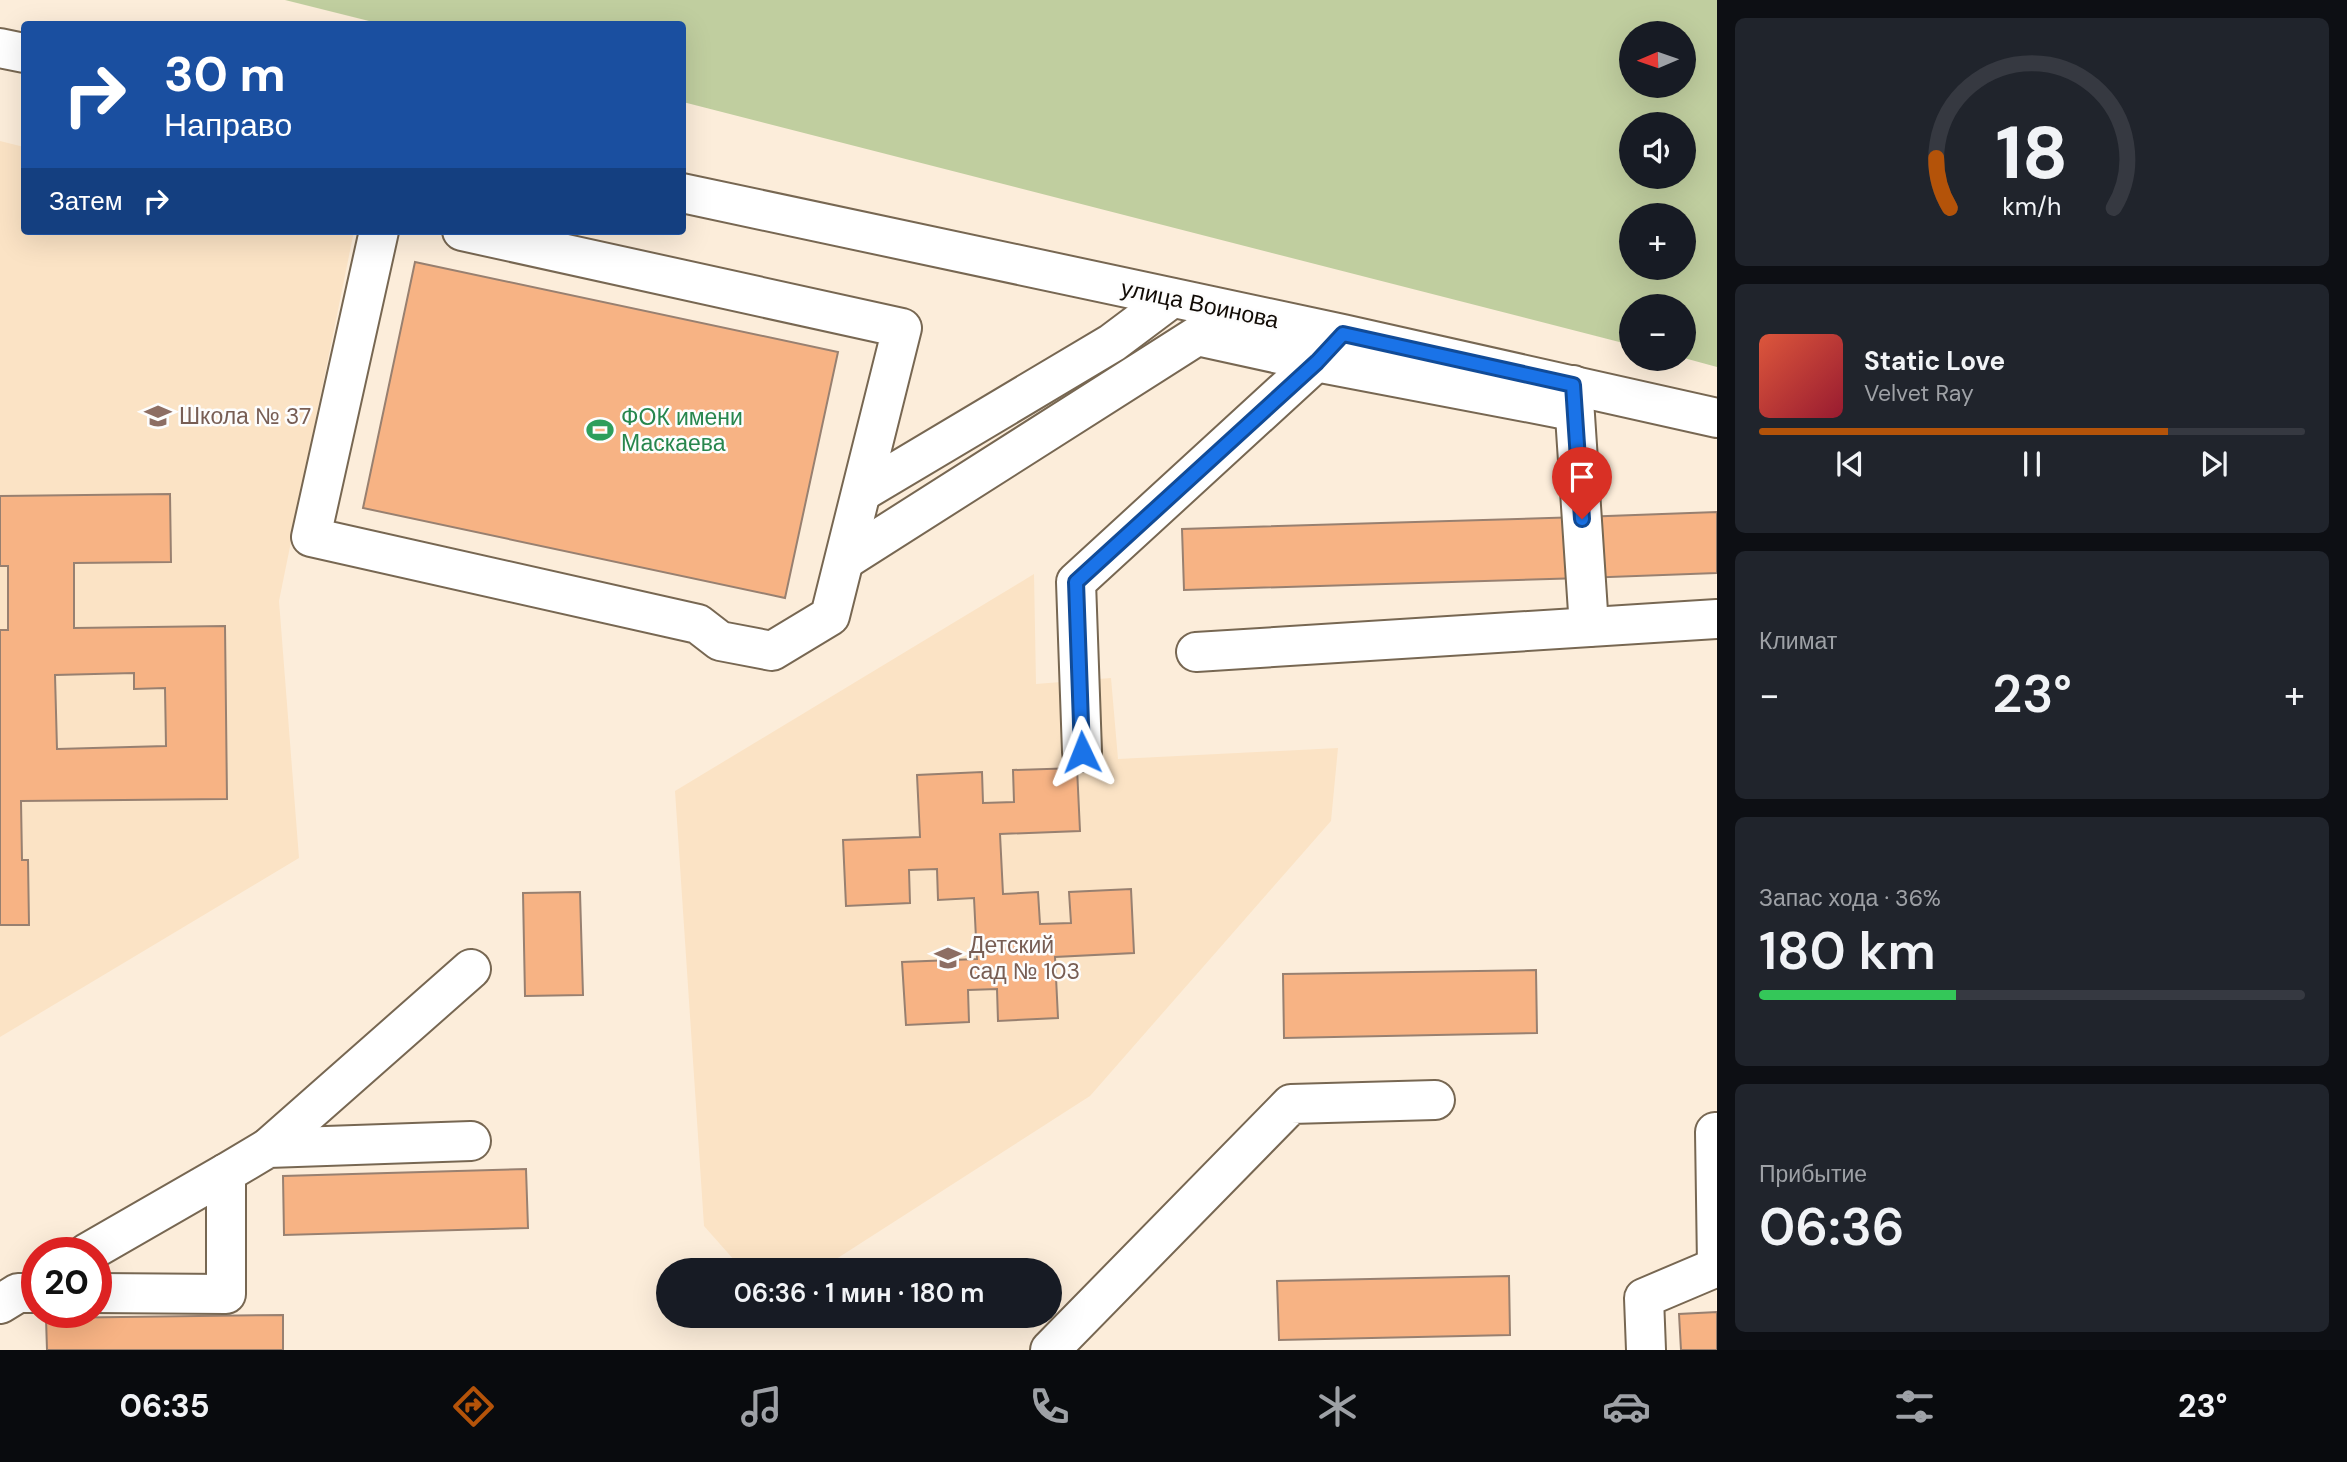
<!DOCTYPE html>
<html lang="ru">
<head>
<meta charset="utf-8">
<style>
  :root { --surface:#171b24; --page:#20242c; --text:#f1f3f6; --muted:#9ea1a6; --line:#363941; --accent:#b45309 }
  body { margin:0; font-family:"DM Sans",sans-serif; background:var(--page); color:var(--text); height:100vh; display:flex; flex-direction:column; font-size:26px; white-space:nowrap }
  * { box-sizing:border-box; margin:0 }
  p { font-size:23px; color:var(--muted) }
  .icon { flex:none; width:38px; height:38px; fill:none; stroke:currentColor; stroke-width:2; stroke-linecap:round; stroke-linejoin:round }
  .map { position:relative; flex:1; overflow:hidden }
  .panel { display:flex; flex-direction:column; gap:18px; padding:18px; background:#0d0f14; width:630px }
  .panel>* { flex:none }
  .hud { position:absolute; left:21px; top:21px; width:665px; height:214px; border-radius:7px; box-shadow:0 7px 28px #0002; background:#1a4fa0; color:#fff; overflow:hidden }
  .needle { width:46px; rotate:268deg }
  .fabs { position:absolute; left:1619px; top:21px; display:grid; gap:14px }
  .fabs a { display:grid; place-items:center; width:77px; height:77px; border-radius:50%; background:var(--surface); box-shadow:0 7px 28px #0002; font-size:35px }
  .speed { position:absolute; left:21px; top:1237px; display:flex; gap:14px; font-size:35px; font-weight:700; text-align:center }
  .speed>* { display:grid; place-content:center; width:91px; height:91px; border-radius:50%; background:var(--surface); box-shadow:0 7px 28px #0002; line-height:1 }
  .speed .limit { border:10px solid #d22; background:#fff; color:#111 }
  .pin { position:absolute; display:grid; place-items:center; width:60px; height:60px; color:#fff; margin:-72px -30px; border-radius:50% 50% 50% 0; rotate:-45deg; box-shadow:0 0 7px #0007 }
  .pin .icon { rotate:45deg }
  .me { position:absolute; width:77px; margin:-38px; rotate:358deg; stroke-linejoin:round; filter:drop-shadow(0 0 5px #0008) }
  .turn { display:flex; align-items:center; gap:24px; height:147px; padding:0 28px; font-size:32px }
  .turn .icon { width:91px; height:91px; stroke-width:2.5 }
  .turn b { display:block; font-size:49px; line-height:60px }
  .then { display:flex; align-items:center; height:66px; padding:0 28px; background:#0003; gap:14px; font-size:26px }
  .big { font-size:52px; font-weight:600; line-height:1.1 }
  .panel .tile { flex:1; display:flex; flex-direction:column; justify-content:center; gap:10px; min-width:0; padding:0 24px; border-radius:10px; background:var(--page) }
  .panel .dial { align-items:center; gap:0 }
  .dial svg { height:182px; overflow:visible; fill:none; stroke:var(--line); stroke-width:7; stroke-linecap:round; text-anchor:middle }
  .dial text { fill:var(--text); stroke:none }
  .song { display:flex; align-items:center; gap:21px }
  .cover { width:84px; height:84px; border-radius:10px; background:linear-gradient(135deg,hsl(10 70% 55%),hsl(350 70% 35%)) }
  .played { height:7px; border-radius:4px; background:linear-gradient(90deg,var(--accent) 75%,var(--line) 75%) }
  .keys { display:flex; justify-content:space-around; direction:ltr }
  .heat { display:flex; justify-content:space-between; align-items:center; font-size:38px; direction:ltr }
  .charge { height:10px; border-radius:5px; background:linear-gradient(90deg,#34c759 36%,var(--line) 0) }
  .trip { position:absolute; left:656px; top:1258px; width:406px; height:70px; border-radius:35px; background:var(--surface); box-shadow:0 7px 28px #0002; font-weight:600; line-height:70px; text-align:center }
  .tabs { display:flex; height:112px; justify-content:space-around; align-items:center; background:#090b0e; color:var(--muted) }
  .tabs .icon { width:49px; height:49px }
  .tabs .on { color:var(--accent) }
  .tabs b { font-size:32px; color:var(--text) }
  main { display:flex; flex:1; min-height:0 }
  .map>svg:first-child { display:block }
  .built { fill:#fbe3c5 }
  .green { fill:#c0ce9f; fill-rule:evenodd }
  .building { fill:#f7b384; stroke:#988070; stroke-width:2; fill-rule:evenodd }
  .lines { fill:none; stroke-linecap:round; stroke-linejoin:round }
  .minor-casing { stroke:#776752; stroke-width:42 }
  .minor { stroke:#fff; stroke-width:38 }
  .route-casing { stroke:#114b97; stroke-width:18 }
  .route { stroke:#1a73e8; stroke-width:12 }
  .labels { text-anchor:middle; stroke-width:5; stroke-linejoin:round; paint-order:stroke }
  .street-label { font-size:23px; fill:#110b05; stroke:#fdfdfd }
  .education-label { font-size:23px; fill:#785e54; stroke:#fdfdfd; text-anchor:start }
  .leisure-label { font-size:23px; fill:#27864d; stroke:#fdfdfd; text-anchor:start }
</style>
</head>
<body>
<main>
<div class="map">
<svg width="1717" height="1350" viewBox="0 0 1717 1350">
  <rect width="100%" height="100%" fill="#fcedda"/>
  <!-- built -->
  <g class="built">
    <path d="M0,141L24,147V231H354L279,601L299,858L0,1037Z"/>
    <path d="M1034,574L1036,684L1111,678L1118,759L1338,748L1331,821L1090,1096L819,1270H743L704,1226L675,791Z"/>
  </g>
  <!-- green -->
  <path class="green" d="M285,0H1717V367L1684,358V306H1631V345L683,102L682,24H381ZM1631,33H1684V86H1631ZM1631,124H1684V177H1631ZM1684,215V268H1631V215Z"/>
  <!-- building -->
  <g class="building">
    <path d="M415,262L838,352L785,598L363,508Z"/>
    <path d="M170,494L171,562L74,563V628L225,626L227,799L21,801L22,860H28L29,925H0V630H8V566H0V496ZM134,673V689L165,688L166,746L57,749L55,675Z"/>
    <path d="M1717,512V573L1583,578L1581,517Z"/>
    <path d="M1581,517L1583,578L1184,590L1182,529Z"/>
    <path d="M1077,768L1080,831L1000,834L1003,894L1038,892L1040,924L1071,923L1069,892L1131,889L1134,953L1055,957L1058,1018L998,1021L997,989L968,990L969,1022L906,1025L902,962L977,959L974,898L938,900L937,869L909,870L910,903L846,906L843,840L920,837L917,775L982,772L983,803L1014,802L1013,770Z"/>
    <path d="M580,892L583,995L525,996L523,893Z"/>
    <path d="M1536,970L1537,1033L1284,1038L1283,974Z"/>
    <path d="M526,1169L528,1228L284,1235L283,1176Z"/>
    <path d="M1509,1276L1510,1335L1279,1340L1277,1281Z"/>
    <path d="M1717,1312V1350H1681L1679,1314Z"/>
    <path d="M283,1315V1350H47L46,1318Z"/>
  </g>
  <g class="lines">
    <!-- minor casing -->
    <g class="minor-casing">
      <g id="minor">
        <path d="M0,48L24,53"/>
        <path d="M682,193L1343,334L1717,418"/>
        <path d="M379,231L311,537L698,624L720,641L772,651L830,616L902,328L462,231"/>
        <path d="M1573,385L1589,627"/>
        <path d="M862,492L1112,343L1172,298"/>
        <path d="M845,560L1197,336L1316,362L1562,409"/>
        <path d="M1196,652L1717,619"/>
        <path d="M1082,752L1076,582L1316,362L1329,348"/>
        <path d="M1715,1132L1717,1265"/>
        <path d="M268,1148L471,969"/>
        <path d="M87,1253L226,1173"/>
        <path d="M96,1293L226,1294V1173L268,1148L471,1141"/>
        <path d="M0,1304L18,1293H37"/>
        <path d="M1050,1350L1291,1104L1435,1100"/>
        <path d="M1646,1350L1644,1298L1717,1267"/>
      </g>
    </g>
    <!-- minor -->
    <use href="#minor" class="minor"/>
  </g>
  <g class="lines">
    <!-- route casing -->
    <g class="route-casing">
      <path id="route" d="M1082,752L1076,582L1317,362L1343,334L1573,385L1582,519"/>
    </g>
    <!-- route -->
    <use href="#route" class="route"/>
  </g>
  <!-- icons -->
  <defs>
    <g id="school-bare" transform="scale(2.1)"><path d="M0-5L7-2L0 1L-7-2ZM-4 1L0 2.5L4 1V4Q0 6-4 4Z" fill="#8d6e63" stroke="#fdfdfd" stroke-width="2.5" paint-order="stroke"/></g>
    <g id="stadium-bare" transform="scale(2.1)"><path d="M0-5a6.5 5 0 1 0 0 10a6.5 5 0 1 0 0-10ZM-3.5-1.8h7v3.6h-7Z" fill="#2e9e5b" stroke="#fdfdfd" stroke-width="2.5" paint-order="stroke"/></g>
  </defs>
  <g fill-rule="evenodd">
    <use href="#school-bare" x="158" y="416"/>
    <use href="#stadium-bare" x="600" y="430"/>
    <use href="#school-bare" x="948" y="958"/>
  </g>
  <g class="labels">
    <!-- street labels -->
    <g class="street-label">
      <text transform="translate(1200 304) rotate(12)" y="8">улица Воинова</text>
    </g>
    <!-- education labels -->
    <g class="education-label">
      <text x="179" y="424">Школа № 37</text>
      <text x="969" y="953">Детский<tspan x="969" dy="26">сад № 103</tspan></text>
    </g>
    <!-- leisure labels -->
    <g class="leisure-label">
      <text x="621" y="425">ФОК имени<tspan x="621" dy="26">Маскаева</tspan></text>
    </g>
  </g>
</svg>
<div class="fabs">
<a><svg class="needle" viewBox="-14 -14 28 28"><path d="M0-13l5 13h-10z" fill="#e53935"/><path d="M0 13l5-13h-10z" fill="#9ea1a6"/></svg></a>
<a><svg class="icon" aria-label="sound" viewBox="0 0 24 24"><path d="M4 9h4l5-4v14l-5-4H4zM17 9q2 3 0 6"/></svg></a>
<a>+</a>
<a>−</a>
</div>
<div class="speed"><div class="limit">20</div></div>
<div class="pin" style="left:1582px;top:519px;background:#d93025"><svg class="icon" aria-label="arrive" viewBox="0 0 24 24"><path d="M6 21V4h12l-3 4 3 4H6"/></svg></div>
<svg class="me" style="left:1082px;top:752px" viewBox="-20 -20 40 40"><path d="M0-17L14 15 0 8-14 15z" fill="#1a73e8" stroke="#fff" stroke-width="4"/></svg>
<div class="trip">06:36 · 1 мин · 180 m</div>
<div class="hud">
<div class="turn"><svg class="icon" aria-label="right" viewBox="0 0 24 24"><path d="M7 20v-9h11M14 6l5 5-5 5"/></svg><div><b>30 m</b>Направо</div></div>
<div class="then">Затем<svg class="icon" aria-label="right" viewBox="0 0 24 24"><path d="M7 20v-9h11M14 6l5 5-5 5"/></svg></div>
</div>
</div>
<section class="panel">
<div class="tile dial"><svg viewBox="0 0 100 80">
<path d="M14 69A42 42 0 1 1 86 69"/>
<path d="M14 69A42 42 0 0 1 8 47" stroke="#b45309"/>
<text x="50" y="56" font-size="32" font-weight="700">18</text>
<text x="50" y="72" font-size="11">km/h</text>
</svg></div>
<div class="tile">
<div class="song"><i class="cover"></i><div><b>Static Love</b><p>Velvet Ray</p></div></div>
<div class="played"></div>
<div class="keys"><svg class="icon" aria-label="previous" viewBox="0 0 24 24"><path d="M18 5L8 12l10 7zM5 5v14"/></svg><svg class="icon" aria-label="pause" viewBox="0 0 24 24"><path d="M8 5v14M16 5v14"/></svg><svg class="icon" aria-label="next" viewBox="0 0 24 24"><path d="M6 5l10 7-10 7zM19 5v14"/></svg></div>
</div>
<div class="tile"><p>Климат</p>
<div class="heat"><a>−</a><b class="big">23°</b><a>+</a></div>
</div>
<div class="tile"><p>Запас хода · 36%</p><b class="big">180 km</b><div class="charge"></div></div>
<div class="tile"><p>Прибытие</p><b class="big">06:36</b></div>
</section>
</main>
<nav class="tabs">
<b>06:35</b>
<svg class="icon on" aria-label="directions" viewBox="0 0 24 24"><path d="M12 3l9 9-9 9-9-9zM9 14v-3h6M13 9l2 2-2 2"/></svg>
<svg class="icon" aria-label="music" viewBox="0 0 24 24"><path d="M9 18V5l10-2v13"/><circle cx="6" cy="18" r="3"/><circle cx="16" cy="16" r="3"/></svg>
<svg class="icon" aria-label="phone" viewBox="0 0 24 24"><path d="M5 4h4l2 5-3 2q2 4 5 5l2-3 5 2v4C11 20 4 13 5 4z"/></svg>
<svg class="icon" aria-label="climate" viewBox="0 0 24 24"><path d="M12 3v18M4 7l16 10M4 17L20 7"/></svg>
<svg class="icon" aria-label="car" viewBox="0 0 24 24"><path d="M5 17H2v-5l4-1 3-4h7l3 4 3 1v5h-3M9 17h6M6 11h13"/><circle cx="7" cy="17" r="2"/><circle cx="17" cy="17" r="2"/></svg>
<svg class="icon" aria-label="filters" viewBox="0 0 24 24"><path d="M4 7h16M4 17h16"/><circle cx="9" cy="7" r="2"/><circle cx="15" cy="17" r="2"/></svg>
<b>23°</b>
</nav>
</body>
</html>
